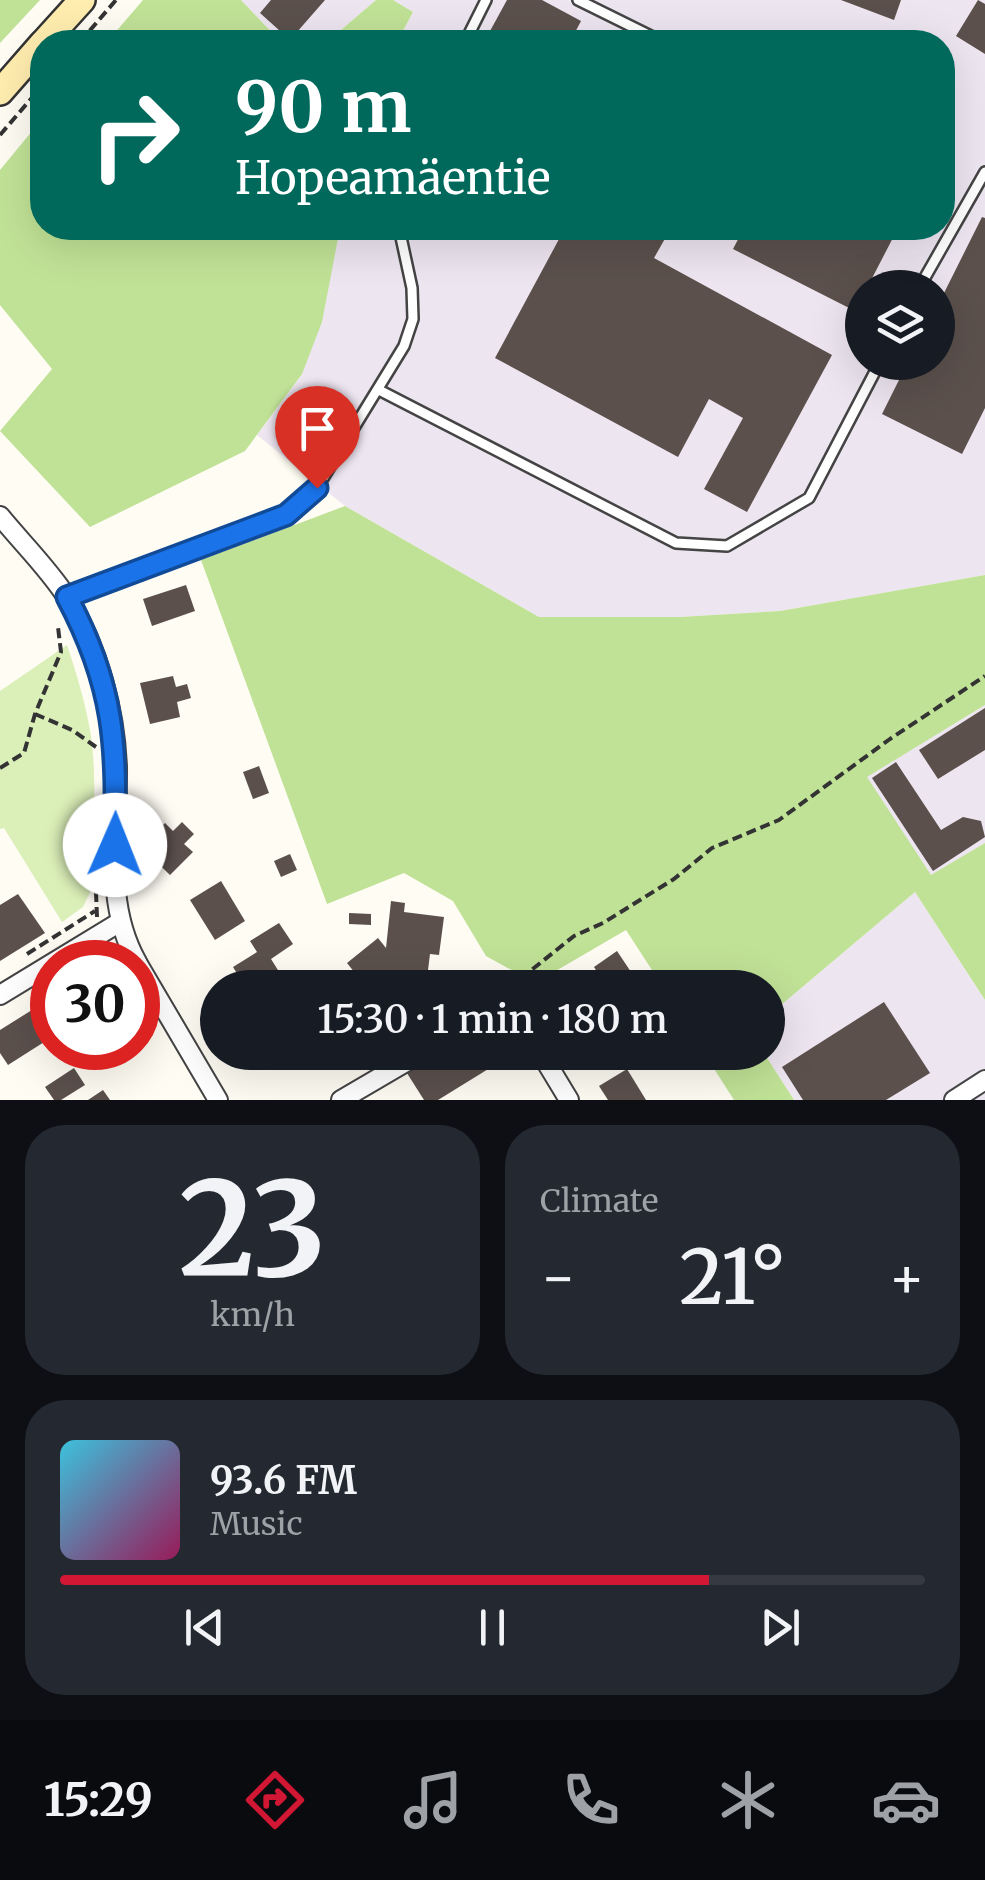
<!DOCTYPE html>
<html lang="en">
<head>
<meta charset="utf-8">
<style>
  :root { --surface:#171b24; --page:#242831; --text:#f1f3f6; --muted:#9ea1a6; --line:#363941; --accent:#d21735 }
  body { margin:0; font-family:Merriweather,serif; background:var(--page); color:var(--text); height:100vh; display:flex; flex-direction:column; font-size:38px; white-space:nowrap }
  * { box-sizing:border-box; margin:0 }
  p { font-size:32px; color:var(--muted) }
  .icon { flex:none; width:55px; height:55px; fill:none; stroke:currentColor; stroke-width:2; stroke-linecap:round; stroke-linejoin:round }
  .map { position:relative; height:1100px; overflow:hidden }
  .details { display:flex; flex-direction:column; gap:25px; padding:25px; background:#0d0f14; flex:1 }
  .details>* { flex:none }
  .guide { position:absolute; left:30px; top:30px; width:925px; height:210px; border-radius:40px; box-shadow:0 10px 40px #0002; background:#00695c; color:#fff; overflow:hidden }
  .controls { position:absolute; left:845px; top:270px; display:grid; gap:20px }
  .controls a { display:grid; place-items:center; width:110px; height:110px; border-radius:50%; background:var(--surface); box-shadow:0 10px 40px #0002; font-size:50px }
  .speed { position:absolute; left:30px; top:940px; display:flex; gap:20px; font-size:50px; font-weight:700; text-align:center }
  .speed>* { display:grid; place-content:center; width:130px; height:130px; border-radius:50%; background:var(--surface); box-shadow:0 10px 40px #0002; line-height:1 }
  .speed .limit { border:15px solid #d22; background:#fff; color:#111 }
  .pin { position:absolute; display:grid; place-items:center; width:85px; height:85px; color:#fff; margin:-102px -42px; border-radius:50% 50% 50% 0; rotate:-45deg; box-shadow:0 0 10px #0007 }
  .pin .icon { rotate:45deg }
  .me { position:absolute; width:110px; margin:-55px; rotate:1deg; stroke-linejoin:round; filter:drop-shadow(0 0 8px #0008) }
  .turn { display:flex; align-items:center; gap:35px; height:210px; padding:0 40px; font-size:45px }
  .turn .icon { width:130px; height:130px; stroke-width:2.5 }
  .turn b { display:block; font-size:70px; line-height:85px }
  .big { font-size:75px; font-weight:600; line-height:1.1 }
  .details .card { flex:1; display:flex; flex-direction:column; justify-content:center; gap:15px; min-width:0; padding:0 35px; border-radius:40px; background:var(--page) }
  .details .dial { align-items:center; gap:0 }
  .dial b { font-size:130px; line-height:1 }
  .song { display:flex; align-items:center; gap:30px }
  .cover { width:120px; height:120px; border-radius:15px; background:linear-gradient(135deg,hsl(190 70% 55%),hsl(330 70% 35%)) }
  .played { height:10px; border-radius:5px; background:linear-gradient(90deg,var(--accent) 75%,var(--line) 75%) }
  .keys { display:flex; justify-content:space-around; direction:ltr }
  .heat { display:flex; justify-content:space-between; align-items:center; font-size:55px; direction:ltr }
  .details .tiles { flex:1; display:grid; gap:25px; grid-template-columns:1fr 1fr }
  .card:last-child { grid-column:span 2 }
  .trip { position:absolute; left:200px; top:970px; width:585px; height:100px; border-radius:50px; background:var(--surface); box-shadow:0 10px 40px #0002; font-weight:600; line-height:100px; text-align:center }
  .tabs { display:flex; height:160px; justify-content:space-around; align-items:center; background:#090b0e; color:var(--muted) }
  .tabs .icon { width:70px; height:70px }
  .tabs .active { color:var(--accent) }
  .tabs b { font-size:45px; color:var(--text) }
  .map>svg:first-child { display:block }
  .industrial { fill:#ede5f0; fill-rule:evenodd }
  .green { fill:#dbefb8 }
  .forest { fill:#c0e296 }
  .building { fill:#5b504c }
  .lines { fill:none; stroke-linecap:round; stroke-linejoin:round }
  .lane-casing { stroke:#444; stroke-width:14 }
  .street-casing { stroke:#444; stroke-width:22 }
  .secondary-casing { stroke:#333; stroke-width:30 }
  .path { stroke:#333; stroke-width:4; stroke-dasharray:10 5; stroke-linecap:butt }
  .lane { stroke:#fff; stroke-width:9 }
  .street { stroke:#fff; stroke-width:18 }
  .secondary { stroke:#ffedaf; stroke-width:25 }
  .route-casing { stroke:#114b97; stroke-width:25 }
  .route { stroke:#1a73e8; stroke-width:18 }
</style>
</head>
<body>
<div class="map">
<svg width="985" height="1100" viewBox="0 0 985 1100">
  <rect width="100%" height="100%" fill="#fffcf4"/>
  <!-- industrial -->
  <g class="industrial">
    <path d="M241,0H376L327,42H281Z"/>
    <path d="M393,0H985V575L780,611L680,617H539L345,506L257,435L302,374L340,228H942V42H397L413,12ZM862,288H938V362H862Z"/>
    <path d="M985,705V843L931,876L866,777Z"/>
    <path d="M915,892L985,1000V1100H794L764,1053L768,1052V1016Z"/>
  </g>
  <!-- green -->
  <path class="green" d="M67,645C77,675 86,705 91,736C98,786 92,841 90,892L83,907L62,922L4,828L0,829V691Z"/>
  <!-- forest -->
  <g class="forest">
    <path d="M0,0H40L0,43Z"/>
    <path d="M143,0H241L281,42H107Z"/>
    <path d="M376,0H393L413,12L397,42H327Z"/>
    <path d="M42,119V228H340L322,322L302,374L245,451L90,527L0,431L52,369L0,305V170Z"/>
    <path d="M345,506L539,617H680L780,611L985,575V705L867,777L931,875L985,843V1000L915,892L768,1016V988L663,987L626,930L535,983L486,956L453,901L404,873L327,904L201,560Z"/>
    <path d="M704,1053H764L794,1100H734Z"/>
  </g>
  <!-- building -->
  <g class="building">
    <path d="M271,0H325L290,40L260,13Z"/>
    <path d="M507,0H542L581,21L570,42H484Z"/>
    <path d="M841,0H901L894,20Z"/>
    <path d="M978,0L985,4V54L956,36Z"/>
    <path d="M942,143L954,149L942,170Z"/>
    <path d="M982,217L985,218V408L962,454L882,414L908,362H938V305Z"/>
    <path d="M565,228H671L654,258L832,355L747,512L704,489L743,418L709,399L678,457L495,358Z"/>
    <path d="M744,228H898L867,288H862V296L855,311L733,249Z"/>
    <path d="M186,585L195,611L152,626L143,599Z"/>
    <path d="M173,676L176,687L187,684L191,698L177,702L180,717L150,724L140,683Z"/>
    <path d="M985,708V750L938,779L919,750Z"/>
    <path d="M896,762L941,830L963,817L981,821L985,837L933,871L872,778Z"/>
    <path d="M259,766L269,793L253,799L243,772Z"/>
    <path d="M182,822L194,834L184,844L193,852L170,875L141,847L165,823L173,831Z"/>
    <path d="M290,854L297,870L281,877L274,861Z"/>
    <path d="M221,881L245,921L215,940L190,900Z"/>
    <path d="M18,894L45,933L0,961V905Z"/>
    <path d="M391,901L405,903L404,912L444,917L439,955L430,954L427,978L393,988H367L347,963L378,938L386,948Z"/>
    <path d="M349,913L371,914V925L349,924Z"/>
    <path d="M279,923L293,944L271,959L288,986L246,988L233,967L257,952L250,941Z"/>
    <path d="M617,951L631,972L607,988L594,967Z"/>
    <path d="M48,1000L52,1006V1037L8,1065L0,1053V1030Z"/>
    <path d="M884,1002L930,1073L886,1100H803L782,1067Z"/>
    <path d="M286,1052H320L296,1068Z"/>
    <path d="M433,1052H492L498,1063L438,1100H424L405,1070Z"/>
    <path d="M74,1068L85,1085L61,1100H54L45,1087Z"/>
    <path d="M627,1069L646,1100H608L599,1086Z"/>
    <path d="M103,1090L110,1100H88Z"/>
  </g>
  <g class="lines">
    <!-- lane casing -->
    <g class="lane-casing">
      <g id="lane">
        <path d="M578,0L663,42"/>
        <path d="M465,42L486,0"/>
        <path d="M919,288L985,172"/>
        <path d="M379,390L676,543L727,546L809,498L880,362"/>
        <path d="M68,597L286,515L317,488L404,346L413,319L412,288L399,228"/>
      </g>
    </g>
    <!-- street casing -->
    <g class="street-casing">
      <g id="street">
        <path d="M0,516C22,543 49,569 68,599C98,647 115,711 117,767C118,833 103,901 137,962"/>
        <path d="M138,964L218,1100"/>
        <path d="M0,995L120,922"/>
        <path d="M540,1052L569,1100"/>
        <path d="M341,1100L423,1052"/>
        <path d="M954,1100L985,1080"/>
      </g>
    </g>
    <!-- secondary casing -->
    <g class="secondary-casing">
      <g id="secondary">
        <path d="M44,42L82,0"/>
        <path d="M0,92L42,44"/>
      </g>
    </g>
    <!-- path -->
    <g class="path">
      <path d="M80,42L116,0"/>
      <path d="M0,135L42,86"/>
      <path d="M35,714L72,730L96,747"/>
      <path d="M0,768L24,753L35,714L61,652L58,627"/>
      <path d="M96,892L97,917"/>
      <path d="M27,954L95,911"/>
      <path d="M509,988L574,936L603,923L674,879L712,848L779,820L890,739L985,676"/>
    </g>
    <!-- lane -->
    <use href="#lane" class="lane"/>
    <!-- street -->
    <use href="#street" class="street"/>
    <!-- secondary -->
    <use href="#secondary" class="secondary"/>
  </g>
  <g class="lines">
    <!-- route casing -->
    <g class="route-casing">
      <path id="route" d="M115,845C116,745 116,689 67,597L286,515L317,488"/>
    </g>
    <!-- route -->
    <use href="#route" class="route"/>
  </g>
</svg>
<div class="controls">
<a><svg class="icon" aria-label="layers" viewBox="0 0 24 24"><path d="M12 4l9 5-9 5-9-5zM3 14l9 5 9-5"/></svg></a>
</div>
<div class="speed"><div class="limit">30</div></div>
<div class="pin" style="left:317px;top:488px;background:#d93025"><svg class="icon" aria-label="arrive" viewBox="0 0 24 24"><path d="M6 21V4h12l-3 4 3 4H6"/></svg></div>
<svg class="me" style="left:115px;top:845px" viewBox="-20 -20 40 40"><circle r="19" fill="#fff"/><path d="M0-13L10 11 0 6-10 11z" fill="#1a73e8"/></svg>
<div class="trip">15:30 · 1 min · 180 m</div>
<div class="guide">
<div class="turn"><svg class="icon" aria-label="right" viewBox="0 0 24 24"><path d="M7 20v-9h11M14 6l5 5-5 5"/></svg><div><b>90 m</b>Hopeamäentie</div></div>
</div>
</div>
<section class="details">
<div class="tiles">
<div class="card dial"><b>23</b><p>km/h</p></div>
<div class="card"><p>Climate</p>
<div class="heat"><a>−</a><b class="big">21°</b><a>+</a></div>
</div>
<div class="card">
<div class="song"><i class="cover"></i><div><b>93.6 FM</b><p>Music</p></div></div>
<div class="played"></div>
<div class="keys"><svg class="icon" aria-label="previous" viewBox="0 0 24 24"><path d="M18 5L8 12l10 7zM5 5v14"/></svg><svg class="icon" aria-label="pause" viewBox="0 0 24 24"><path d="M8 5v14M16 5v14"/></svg><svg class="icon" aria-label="next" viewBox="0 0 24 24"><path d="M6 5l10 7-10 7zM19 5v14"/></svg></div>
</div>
</div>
</section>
<nav class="tabs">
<b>15:29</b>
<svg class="icon active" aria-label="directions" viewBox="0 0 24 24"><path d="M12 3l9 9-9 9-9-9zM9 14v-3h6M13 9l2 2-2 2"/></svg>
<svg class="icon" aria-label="music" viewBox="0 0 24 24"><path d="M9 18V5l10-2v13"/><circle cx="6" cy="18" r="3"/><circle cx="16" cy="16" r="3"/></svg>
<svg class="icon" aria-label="phone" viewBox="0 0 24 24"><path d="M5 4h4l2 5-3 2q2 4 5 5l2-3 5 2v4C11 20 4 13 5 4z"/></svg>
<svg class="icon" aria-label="climate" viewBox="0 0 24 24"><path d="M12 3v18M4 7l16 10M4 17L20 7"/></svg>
<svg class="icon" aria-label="car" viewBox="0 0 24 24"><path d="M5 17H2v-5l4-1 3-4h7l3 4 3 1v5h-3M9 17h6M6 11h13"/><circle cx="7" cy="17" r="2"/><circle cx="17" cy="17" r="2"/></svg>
</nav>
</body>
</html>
